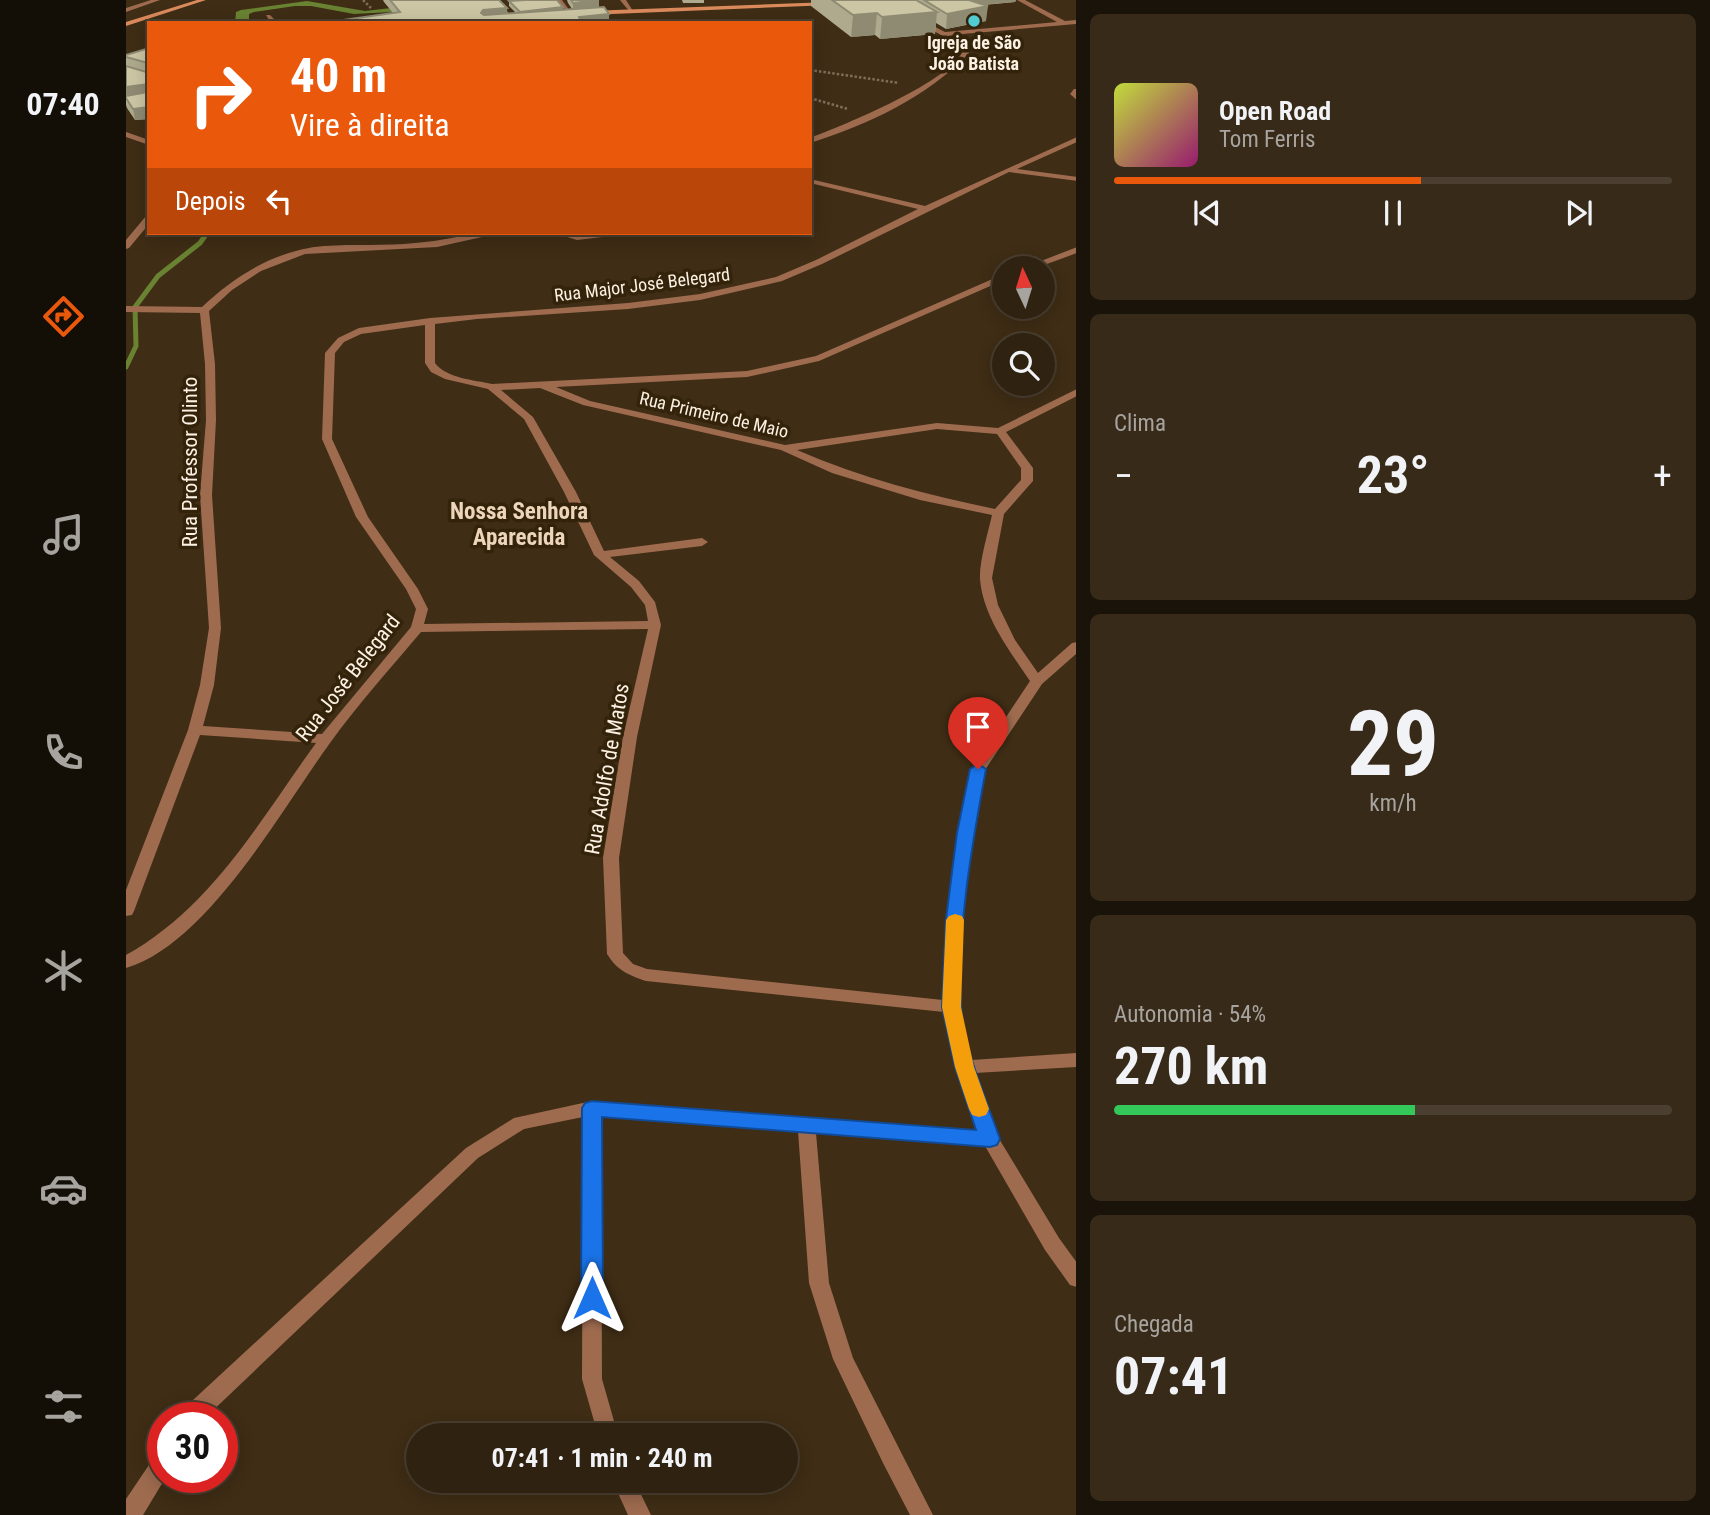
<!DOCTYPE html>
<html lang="pt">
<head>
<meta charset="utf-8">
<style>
  :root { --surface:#2f2210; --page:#372a19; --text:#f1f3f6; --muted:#a7a49f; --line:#4a3f30; --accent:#ea580c }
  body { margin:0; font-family:"Roboto Condensed",sans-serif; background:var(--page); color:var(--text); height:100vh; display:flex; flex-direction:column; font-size:26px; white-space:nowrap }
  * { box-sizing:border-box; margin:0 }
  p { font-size:23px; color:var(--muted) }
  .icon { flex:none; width:38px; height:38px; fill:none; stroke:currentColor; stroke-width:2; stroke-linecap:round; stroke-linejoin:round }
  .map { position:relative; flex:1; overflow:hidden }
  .sheet { display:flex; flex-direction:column; gap:14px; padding:14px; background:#1a1309; width:634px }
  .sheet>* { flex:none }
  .guide { position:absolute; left:21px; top:21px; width:665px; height:214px; border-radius:0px; box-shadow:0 4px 18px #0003,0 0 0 2px var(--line); background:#ea580c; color:#fff; overflow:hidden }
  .needle { width:46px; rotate:356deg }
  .buttons { position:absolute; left:866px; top:256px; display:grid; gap:14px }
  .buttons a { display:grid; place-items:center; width:63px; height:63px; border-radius:50%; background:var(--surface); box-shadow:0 4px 18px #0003,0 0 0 2px var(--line); font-size:35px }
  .speed { position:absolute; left:21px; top:1402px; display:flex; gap:14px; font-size:35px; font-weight:700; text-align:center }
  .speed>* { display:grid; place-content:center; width:91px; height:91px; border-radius:50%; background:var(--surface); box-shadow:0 4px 18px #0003,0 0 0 2px var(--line); line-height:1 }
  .speed .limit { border:10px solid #d22; background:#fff; color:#111 }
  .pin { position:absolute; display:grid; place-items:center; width:60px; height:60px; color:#fff; margin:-72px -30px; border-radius:50% 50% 50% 0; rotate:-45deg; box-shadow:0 0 7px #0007 }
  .pin .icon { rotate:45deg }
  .me { position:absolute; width:77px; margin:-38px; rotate:0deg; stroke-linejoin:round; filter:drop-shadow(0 0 5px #0008) }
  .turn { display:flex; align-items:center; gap:24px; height:147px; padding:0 28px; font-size:32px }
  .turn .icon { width:91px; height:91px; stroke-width:2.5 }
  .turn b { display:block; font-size:49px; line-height:60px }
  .then { display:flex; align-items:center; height:66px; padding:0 28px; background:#0003; gap:14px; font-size:26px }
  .big { font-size:52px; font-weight:700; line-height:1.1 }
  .sheet .widget { flex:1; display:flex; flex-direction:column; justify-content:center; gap:10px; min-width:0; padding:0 24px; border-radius:10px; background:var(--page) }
  .sheet .dial { align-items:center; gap:0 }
  .dial b { font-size:91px; line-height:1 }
  .song { display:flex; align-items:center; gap:21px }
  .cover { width:84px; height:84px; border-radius:10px; background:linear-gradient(135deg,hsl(70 70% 55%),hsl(320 70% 35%)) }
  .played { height:7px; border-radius:4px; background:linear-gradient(90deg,var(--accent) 55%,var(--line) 55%) }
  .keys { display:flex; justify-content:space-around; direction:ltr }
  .heat { display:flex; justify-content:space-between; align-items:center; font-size:38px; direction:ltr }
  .charge { height:10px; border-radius:5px; background:linear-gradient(90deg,#34c759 54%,var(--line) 0) }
  .trip { position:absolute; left:280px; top:1423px; width:392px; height:70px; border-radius:35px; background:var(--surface); box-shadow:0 4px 18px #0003,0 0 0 2px var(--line); font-weight:700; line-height:70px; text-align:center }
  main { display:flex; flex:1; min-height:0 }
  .tab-bar { display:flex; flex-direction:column; width:126px; justify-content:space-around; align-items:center; background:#130e06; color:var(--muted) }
  .tab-bar .icon { width:49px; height:49px }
  .tab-bar .active { color:var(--accent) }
  .tab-bar b { font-size:32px; color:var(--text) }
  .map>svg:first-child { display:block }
  .water { fill:#6a8332 }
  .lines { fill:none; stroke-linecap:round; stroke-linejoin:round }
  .stream { stroke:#6a8332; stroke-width:5 }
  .path { stroke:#7f6f5a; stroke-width:2.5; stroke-dasharray:2.5 2; stroke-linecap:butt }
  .service { fill:#9e6b4f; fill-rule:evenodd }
  .minor { fill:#9e6b4f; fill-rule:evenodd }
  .secondary { fill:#db8a5c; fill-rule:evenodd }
  .wall { fill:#afaa8d }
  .shaded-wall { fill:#8f8b73 }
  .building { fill:#ccc6a4; stroke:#8f8b73; stroke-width:2 }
  .route { fill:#1a73e8; stroke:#114b97; stroke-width:2 }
  .slow { fill:#f59e0b }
  .poi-dot { fill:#51ccd2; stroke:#34230b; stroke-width:2.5 }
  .labels { text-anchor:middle; stroke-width:7; stroke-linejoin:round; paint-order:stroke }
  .far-poi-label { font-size:18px; font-weight:bold; fill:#fcf1e2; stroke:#34230b }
  .far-street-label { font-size:18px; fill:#fcf1e2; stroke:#34230b }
  .street-label { font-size:21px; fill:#fcf1e2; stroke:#34230b }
  .neighbourhood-label { font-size:23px; font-weight:bold; fill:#ecd5b9; stroke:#34230b }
</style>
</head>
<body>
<main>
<nav class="tab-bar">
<b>07:40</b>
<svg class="icon active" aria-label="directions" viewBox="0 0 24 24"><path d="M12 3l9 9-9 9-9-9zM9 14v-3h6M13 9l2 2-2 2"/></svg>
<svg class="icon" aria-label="music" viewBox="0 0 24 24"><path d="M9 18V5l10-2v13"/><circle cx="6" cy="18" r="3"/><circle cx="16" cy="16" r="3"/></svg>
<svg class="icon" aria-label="phone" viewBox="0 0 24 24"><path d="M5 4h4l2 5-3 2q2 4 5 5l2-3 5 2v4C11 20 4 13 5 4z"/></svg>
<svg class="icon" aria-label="climate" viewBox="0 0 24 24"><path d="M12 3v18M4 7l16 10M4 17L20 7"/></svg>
<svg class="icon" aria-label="car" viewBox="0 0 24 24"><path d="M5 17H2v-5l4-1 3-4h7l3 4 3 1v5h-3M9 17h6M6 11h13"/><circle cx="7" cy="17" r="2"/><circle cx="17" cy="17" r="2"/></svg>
<svg class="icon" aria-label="filters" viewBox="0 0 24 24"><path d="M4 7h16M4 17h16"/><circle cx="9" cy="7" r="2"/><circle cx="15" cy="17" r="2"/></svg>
</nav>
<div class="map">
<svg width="951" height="1515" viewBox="0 0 951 1515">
  <rect width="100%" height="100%" fill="#3f2d15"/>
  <!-- water -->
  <path class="water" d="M181,1L239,11L274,7L284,11L228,14L185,6H169L128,12L123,14V23H109L110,12L115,10Z"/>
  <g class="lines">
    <!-- stream -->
    <path class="stream" d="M0,367L10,346L9,307L32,276L74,243L81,233"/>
    <!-- path -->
    <g class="path">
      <path d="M237,0L245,8"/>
      <path d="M684,70L773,83"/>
      <path d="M684,98L722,109"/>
    </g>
    <!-- service -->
    <g class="service">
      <path d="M430,0H436L447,15H443Z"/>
      <path d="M494,0H500L507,11H503Z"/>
      <path d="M140,15H144L152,23H145Z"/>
    </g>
    <!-- minor -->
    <g class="minor">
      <path d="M25,0H34L0,12V8Z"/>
      <path d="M891,0H899L939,21L951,20V24L825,35L843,46V53C802,97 741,125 684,143V138C716,126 829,80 838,48L792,22V20H796L819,32L931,22Z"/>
      <path d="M948,89H951V100L944,94Z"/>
      <path d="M0,132L23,140V145L0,137Z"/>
      <path d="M951,137V142L891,169L951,177V181L883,172L696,264L656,281L574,300L502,309L351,319L309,324V363C320,378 348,380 366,384L621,371L690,356L878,274V280L693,361L621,377L430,387L464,401L659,445L811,423L872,428L951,389V396L880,432L907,468V481L878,514L866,578L872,605L889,640L912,673L946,643L951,642V653L916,684L859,770L846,833L837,920L833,1007L845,1060L951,1053V1067L849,1073L872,1137L933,1238L951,1263V1287L944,1285L919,1250L859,1146L690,1133L703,1283L727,1358L807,1515H784L757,1463L707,1359L683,1283L672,1131L475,1116L476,1379L492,1435H472L456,1379L457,1117L398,1129L352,1158L79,1418H57L67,1400L340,1148L388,1118L466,1101L852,1131L829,1067L818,1012L520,981C502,975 491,970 481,954L477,858L497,737L522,629L295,632C264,669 232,704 204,743C156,809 81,944 0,968V955C86,907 134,820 190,743L74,735L8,911L6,915L0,916V890L62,730L74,685L83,628L74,495L80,420L79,364L74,313L0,312V306L76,307C110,275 150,250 198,246C228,244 259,246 289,243C318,241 346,232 374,233L311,247L179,254L135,271L106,290L83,311L89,364L90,420L86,495L95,628L88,685L77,726L196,734L285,627L290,609L280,589L230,517L196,439L199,353L212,338L233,328L304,318L502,303L574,294L650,277L690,260L792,209L684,183V179L799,206ZM299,325V363L305,372L319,379L362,389L398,419L438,492L468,555L505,587L519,605L522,621L298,624L302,609L292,589L242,517L206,439L209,353L218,342L235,334ZM414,388L457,405L655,450L706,473L794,500L866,515C862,533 853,562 854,579C857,617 884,651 904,681L845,770L832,833L821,920L817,1000L521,969L507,964L497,953L493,858L511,737L535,625L529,602L513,581L484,557L576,546L582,542L576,538L478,551L450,492L407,417L375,390ZM811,429L871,434L895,468V480L869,509C801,495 735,478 671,450Z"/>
      <path d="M20,216H23V224L3,248L0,249V240Z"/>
      <path d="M428,233H489L485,236L451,240Z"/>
      <path d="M951,247V253L910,268H897Z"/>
      <path d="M37,1453V1477H40L17,1515H0V1499L29,1456Z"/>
      <path d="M486,1480H508L525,1515H502Z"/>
    </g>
    <!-- secondary -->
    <g class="secondary">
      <path d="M71,0H80L0,26V22Z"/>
      <path d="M704,2L706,5L462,15L459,13L462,11Z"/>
    </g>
  </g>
  <!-- wall -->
  <g class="wall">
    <path d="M257,0H373L382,13H390L383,6V1L437,7V10L446,9L442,3L441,0H473V7L483,14L267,13L258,2Z"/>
    <path d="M556,0H578V3H557Z"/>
    <path d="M685,0H890L889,2L858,5L860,21L820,29L810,23L809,34L754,39L749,35L725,37L685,6Z"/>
    <path d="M23,48V119L9,120L1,108L0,105V55Z"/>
  </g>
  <!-- shaded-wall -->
  <g class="shaded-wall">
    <path d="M473,0V9L447,11V3Z"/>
    <path d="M820,0H890L889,2L819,8Z"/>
    <path d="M862,6L860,21L820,29L821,14Z"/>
    <path d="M437,7V12L394,17V12Z"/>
    <path d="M381,8L382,18L358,20L355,13L357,10Z"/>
    <path d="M811,12L809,34L754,39L756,17Z"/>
    <path d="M751,13L749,35L725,37L727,15Z"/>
    <path d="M483,14V23H453V17Z"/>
    <path d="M23,84V95L0,98V87Z"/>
    <path d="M23,107V119L9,120L7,109Z"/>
  </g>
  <!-- building -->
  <g class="building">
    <path d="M264,0H373L381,8L357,10L355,13L358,15L478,7L483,14L453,17L455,23H384V22L375,23H196L274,12Z"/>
    <path d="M399,0H431L437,7L394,12L383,1Z"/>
    <path d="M445,0H473L447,3Z"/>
    <path d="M706,0H790L811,12L756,17L751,13L727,15Z"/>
    <path d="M798,0H843L862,6L821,14Z"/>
    <path d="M23,48V66L22,63L0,57V55Z"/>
    <path d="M0,66L20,72L23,71V84L0,87Z"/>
    <path d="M23,84V107L7,109L0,98V96L22,92Z"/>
  </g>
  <!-- route -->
  <path class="route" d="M852,764L860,769C846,844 831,929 835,1005C837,1047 860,1099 874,1139L871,1145L864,1147L476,1117L477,1298L474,1305L466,1307L458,1305L455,1298L456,1108L459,1103L466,1101L850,1130L829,1067L816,1007L820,919L831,833L844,769Z"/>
  <!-- slow -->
  <path class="slow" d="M829,914L836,916L838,920L835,1007L848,1067L863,1109L860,1115L853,1117L846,1115L843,1109L829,1067L816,1007L820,920L823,916Z"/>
  <!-- markers -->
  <circle class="poi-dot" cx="848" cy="21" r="7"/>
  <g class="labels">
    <!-- far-poi labels -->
    <g class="far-poi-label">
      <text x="848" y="49">Igreja de São<tspan x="848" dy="21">João Batista</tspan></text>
    </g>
    <!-- far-street labels -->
    <g class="far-street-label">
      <text transform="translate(516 285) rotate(-7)" y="6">Rua Major José Belegard</text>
      <text transform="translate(588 415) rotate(13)" y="6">Rua Primeiro de Maio</text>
    </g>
    <!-- street labels -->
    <g class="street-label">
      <text transform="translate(64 462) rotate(-90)" y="7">Rua Professor Olinto</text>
      <text transform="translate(222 678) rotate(-52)" y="7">Rua José Belegard</text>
      <text transform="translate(481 769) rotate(-80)" y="7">Rua Adolfo de Matos</text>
    </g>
    <!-- neighbourhood labels -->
    <g class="neighbourhood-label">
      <text x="393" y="519">Nossa Senhora<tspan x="393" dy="26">Aparecida</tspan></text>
    </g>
  </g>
</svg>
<div class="buttons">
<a><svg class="needle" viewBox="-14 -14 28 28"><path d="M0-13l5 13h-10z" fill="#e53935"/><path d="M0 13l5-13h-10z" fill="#a7a49f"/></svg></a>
<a><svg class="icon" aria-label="search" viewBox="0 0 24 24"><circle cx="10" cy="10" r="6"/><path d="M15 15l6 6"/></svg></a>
</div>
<div class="speed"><div class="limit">30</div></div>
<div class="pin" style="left:852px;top:769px;background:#d93025"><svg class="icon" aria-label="arrive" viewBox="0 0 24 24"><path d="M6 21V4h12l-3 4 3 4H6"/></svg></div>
<svg class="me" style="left:466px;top:1298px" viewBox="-20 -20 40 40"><path d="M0-17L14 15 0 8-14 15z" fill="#1a73e8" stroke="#fff" stroke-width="4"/></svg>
<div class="trip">07:41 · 1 min · 240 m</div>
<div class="guide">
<div class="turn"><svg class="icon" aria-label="right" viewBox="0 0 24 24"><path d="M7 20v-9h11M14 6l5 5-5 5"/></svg><div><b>40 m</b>Vire à direita</div></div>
<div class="then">Depois<svg class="icon" aria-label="left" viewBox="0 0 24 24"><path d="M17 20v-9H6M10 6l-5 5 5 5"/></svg></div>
</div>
</div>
<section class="sheet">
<div class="widget">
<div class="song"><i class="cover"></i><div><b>Open Road</b><p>Tom Ferris</p></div></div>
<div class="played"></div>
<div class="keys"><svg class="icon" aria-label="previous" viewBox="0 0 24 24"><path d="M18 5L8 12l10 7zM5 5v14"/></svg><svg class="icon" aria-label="pause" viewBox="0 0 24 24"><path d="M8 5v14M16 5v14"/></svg><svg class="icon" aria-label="next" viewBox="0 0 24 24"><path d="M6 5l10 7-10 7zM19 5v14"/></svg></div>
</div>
<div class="widget"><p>Clima</p>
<div class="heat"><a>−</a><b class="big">23°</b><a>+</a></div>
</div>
<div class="widget dial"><b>29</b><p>km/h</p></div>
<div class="widget"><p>Autonomia · 54%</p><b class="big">270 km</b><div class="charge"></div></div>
<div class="widget"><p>Chegada</p><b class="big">07:41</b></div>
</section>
</main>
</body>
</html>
